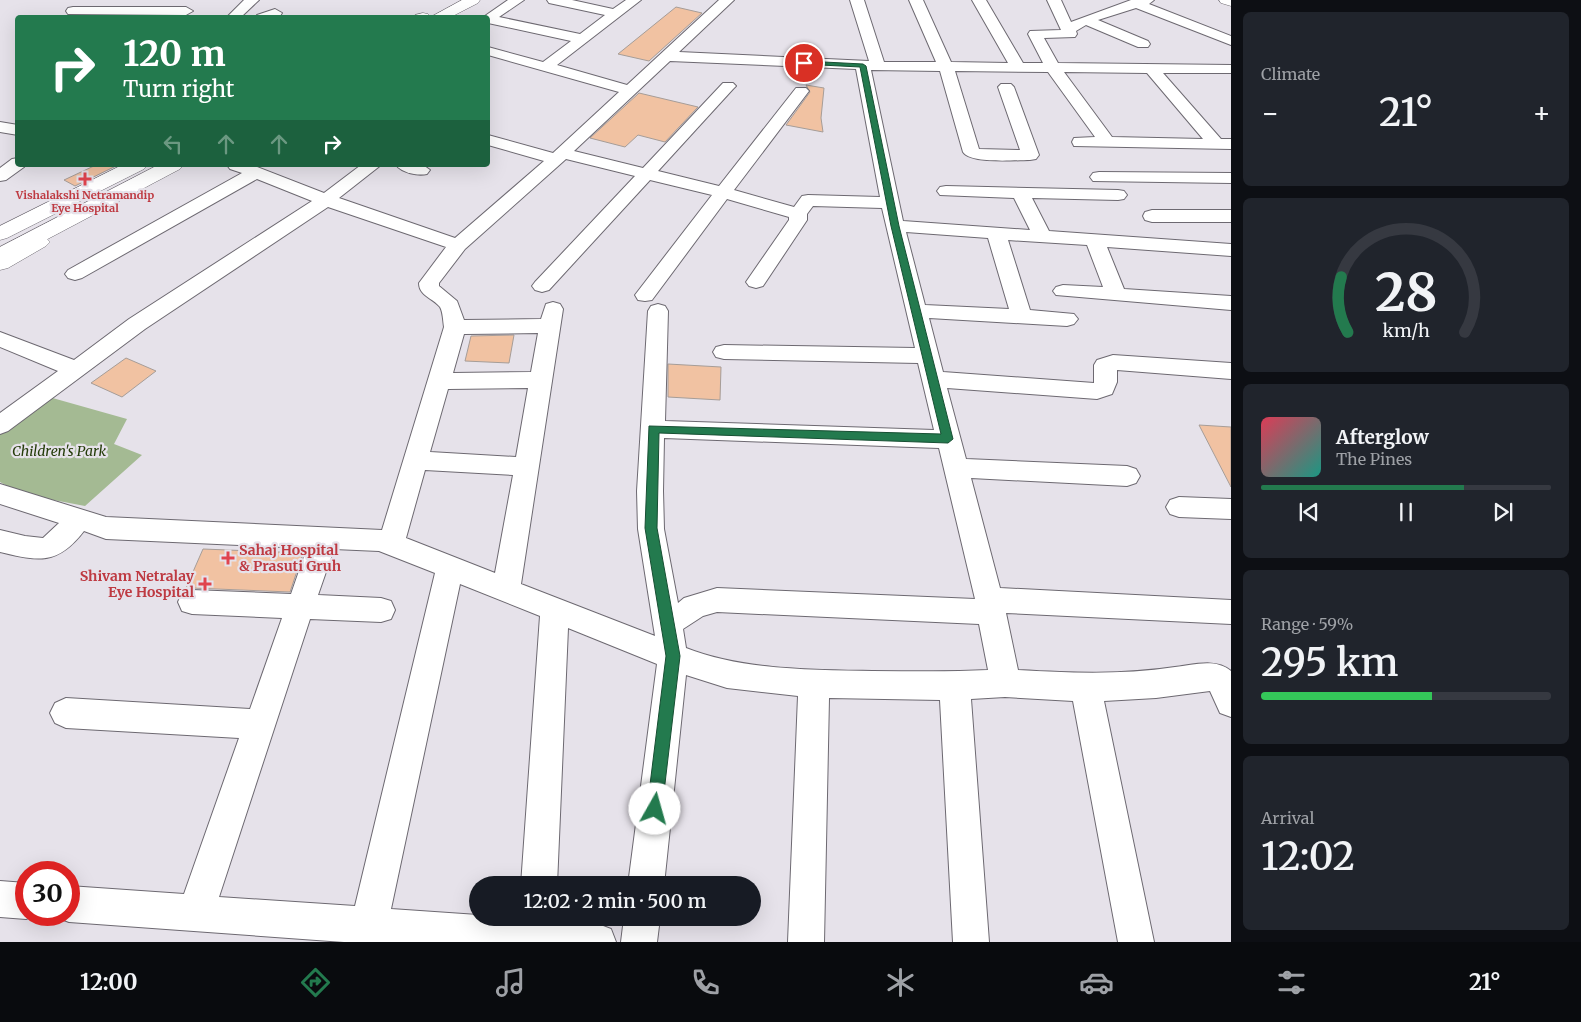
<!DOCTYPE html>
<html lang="en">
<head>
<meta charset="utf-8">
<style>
  :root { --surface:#171b24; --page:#20242c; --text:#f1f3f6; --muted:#9ea1a6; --line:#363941; --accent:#237a4e }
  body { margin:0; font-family:Merriweather,serif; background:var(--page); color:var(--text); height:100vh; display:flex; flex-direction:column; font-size:19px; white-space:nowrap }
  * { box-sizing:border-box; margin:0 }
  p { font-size:16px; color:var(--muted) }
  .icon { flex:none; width:28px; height:28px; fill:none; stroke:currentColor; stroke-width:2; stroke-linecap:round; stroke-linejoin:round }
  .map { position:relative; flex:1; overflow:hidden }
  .drawer { display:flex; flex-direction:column; gap:12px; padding:12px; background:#0d0f14; width:350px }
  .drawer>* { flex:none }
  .banner { position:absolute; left:15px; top:15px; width:475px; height:152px; border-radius:5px; box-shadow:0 5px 20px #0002; background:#237a4e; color:#fff; overflow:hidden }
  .speed { position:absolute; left:15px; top:861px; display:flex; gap:10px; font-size:25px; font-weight:700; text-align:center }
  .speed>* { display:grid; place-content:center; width:65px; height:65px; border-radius:50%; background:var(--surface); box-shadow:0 5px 20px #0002; line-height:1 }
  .speed .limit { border:8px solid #d22; background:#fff; color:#111 }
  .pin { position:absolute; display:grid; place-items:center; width:42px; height:42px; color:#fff; margin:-21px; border:2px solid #fff; border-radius:50%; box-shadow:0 1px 5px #0007 }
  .me { position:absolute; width:55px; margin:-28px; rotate:7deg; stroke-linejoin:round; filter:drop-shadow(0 0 4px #0008) }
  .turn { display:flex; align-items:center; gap:18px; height:105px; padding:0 25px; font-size:22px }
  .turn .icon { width:65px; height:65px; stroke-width:2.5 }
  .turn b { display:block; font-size:35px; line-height:42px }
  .lanes { display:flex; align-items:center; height:48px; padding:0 25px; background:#0003; justify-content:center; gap:25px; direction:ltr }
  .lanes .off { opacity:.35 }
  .big { font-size:38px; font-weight:600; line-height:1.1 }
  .drawer .widget { flex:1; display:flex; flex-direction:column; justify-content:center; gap:8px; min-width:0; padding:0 18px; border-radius:8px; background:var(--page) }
  .drawer .dial { align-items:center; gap:0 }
  .dial svg { height:130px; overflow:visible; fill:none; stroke:var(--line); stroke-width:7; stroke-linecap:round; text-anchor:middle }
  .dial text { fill:var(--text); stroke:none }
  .song { display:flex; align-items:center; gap:15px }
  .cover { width:60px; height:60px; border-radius:8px; background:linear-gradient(135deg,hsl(350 70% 55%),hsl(170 70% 35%)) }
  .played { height:5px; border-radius:2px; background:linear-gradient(90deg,var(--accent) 70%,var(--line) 70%) }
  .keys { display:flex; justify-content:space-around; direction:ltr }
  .heat { display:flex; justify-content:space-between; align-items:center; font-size:28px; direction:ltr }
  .charge { height:8px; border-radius:4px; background:linear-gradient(90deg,#34c759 59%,var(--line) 0) }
  .trip { position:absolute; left:469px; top:876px; width:292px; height:50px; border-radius:25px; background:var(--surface); box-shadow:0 5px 20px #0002; font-weight:600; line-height:50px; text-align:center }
  .menu { display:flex; height:80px; justify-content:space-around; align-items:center; background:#090b0e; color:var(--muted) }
  .menu .icon { width:35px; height:35px }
  .menu .on { color:var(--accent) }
  .menu b { font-size:22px; color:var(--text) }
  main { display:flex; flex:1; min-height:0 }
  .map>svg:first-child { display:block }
  .green { fill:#a4ba93 }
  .building { fill:#f1c2a2; stroke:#a69d98 }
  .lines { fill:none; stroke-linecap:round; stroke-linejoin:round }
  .street-casing { stroke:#6d6971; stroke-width:2 }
  .secondary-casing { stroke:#6d6971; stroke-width:1 }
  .highway-casing { stroke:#6d6971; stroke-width:1 }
  .street { fill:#fff; fill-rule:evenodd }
  .secondary { fill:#fff; fill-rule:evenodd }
  .highway { fill:#fff; fill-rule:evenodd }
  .route { fill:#237a4e; stroke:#174f33 }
  .health-dot { fill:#e0444e; stroke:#e6e2ea; stroke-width:2 }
  .labels { text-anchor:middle; stroke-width:4.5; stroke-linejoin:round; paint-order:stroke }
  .far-health-label { font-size:11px; font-weight:bold; fill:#be3a42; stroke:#e6e2ea }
  .park-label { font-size:14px; font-style:italic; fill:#243c09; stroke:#e6e2ea }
  .health-label { font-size:14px; font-weight:bold; fill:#be3a42; stroke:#e6e2ea; text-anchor:start }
</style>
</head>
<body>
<main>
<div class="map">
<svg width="1231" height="942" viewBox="0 0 1231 942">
  <rect width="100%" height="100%" fill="#e6e2ea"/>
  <!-- green -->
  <path class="green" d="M49,397L127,419L114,444L142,455L85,506L22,494L0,482V433Z"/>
  <!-- building -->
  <g class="building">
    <path d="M676,7L702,13L649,61L618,54Z"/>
    <path d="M806,85L824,88L821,118L823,132L786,125L810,92Z"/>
    <path d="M639,93L698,107L665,142L638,135L625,147L590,138Z"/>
    <path d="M96,165H118L75,186L64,180Z"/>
    <path d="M514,335L509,363L465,361L471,336Z"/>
    <path d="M126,358L156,371L122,397L91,383Z"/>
    <path d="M668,364L721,367L720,400L668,397Z"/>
    <path d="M1199,425L1231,427V487Z"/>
    <path d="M203,549L303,553L290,592L192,588L185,590Z"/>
  </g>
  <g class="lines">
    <!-- street casing -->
    <g class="street-casing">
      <g id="street">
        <path d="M244,0H259L240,18H226Z"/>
        <path d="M508,0H524L499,17L580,34L605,15L549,3L547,0H572L613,9L626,0H641L557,65L627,85L719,0H734L679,52L869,61L850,0H864L884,62H936L909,0H923L951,62L1008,63L972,0H986L1023,63H1043L1028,34L1030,31L1061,30L1047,0H1061L1071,22L1131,0H1154L1149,4L1231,36V45L1136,8L1098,20L1148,41L1150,44L1148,47H1138L1086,25L1076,31L1077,34L1075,37L1044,38L1058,63L1231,65V73H1163L1221,139H1231V149L1074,146L1072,142L1074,138L1095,137L1048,72L955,71L979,149L1020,150L998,87L1001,84H1011L1014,87L1039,155L1036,159L1030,160C1015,160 971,164 963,152L940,71L871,70L903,221L1030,230L1014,198L940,195L937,191L940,187L946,186L1118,190L1124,191L1127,195L1124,199L1118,200L1032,198L1049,231L1231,244V256L1107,247L1124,289L1231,296V310L1056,295L1053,291L1056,287L1063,285L1103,287L1087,245L1008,240L1030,310L1074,314L1078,319L1074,324L1067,326L929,318L943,372L1094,383V365L1097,360L1113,355L1231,363V379L1117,370V382L1112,394L1097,399L947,388L966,459L1127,466L1136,469L1140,476L1136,483L1127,486L971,478L1000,588L1231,600V624L1006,613L1018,670C1070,673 1122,675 1175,667C1193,665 1216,658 1231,671V717L1220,713L1210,691L1156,698L1104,701L1154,942H1118L1073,701L1005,697L971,699L989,942H953L940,700L829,698L824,942H788L798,696L727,688L686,675L664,885H628L657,664L568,628L557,885H521L540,616L460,584L391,909L478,915V918H513L598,924L611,929L616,942H344L69,922L56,917V915H69V886L184,894L239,738L66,728L55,723L50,713L55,703L66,698L250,709L282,618L192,614L182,611L178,602L182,593L192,590L291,594L307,548L106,539L84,531C57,566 38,561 0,552V530L25,536L43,538L59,523L0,504V484L106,517L382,530L444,327C443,321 443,312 440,307C433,298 419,296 419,283L446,247L328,207L145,329L8,431L0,434V413L58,371L0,347V332L74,360L129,319L312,201L257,179L82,278L75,280L68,278L65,274L68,270L242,173L230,169L227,165H252L324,193L361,165H381L339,198L455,238L544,161L488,145V135L553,153L619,92L488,55V47L543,62L571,41L488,23V18H482ZM670,61L856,69L880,197L808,195L802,196L794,207L734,190L809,91L806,88H796L719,186L658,171L733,89L736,86L733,83H723L643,168L574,151ZM1064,72L1147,73L1203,139L1112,137ZM566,159L635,176L535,282L532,286L535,290L542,292L549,290L650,180L712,195L635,295L638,300L645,301L652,300L727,199L789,217V220L746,282L749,286L756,288L763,286L807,220V214L813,206L882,208L915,348L724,345L716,347L713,352L716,357L724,359L918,363L934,430L665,421L668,311L665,306L658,304L651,306L648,311L637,491L638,529L655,636L521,584L563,309L560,304L553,302L546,304L541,319L464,320L457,301L439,286V283L465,249ZM906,232L988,238L1009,309L925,305ZM538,333L531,372L453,373L464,334ZM528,388L516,457L430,452L448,389ZM664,438L939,448L975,599L717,588L684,598L678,603L664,529L663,491ZM425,470L513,475L495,573L406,538ZM334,549L379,551L435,573L355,906L219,897L310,619L381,622L391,619L395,610L391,601L381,598L318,595ZM717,612L979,624L988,670C949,672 911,671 872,671C814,670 741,670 686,648L683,629L703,616Z"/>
        <path d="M73,7H186L193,11L186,15L68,14L66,11L68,8Z"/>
        <path d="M275,9L282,13L280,16L256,18L257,15Z"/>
        <path d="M0,122L18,125V135L0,132Z"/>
        <path d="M18,158V165H25L24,167L6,180L0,181V168L12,159Z"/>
        <path d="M396,165H423L430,170L427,174C418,176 402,173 396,165Z"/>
        <path d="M1099,172L1231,173V183L1093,181L1090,177L1093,173Z"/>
        <path d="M1152,210H1231V222H1152L1145,220L1143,216L1145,212Z"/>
        <path d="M1179,497L1231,499V519L1179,517L1170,514L1166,507L1170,500Z"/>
        <path d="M0,881L26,883V915H35L26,919L0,917Z"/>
        <path d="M624,918H660L657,942H621Z"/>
      </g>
    </g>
    <!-- secondary casing -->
    <g class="secondary-casing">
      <g id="secondary">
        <path d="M1219,0H1231V6L1221,3Z"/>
        <path d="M423,13L428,14L430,17L413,18L415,15Z"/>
        <path d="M122,165H147L144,169L7,238L0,240V226Z"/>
        <path d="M39,236L46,238L50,242L46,246L8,268L0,270V254L32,238Z"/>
      </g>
    </g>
    <!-- highway casing -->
    <g class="highway-casing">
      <g id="highway">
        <path d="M462,0H480L478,3L449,18H429Z"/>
        <path d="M158,165H183L180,169L8,260L0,261V247Z"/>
      </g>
    </g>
    <!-- street -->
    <use href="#street" class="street"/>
    <!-- secondary -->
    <use href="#secondary" class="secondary"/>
    <!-- highway -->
    <use href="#highway" class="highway"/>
  </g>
  <!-- route -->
  <path class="route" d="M804,61L863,64L866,66L899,226L953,439L948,443L659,433L657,528L680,656L662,809L660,814L655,816L649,814L647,809L666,656L645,528L649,426L941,434L891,226L860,67L801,64V61Z"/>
  <!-- markers -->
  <g class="health-dot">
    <path d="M82.5 171.5h5v5h5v5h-5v5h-5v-5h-5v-5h5z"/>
    <path d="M225.5 550.5h5v5h5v5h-5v5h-5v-5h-5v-5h5z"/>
    <path d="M202.5 576.5h5v5h5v5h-5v5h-5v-5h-5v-5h5z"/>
  </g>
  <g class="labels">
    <!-- far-health labels -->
    <g class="far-health-label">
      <text x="85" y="199">Vishalakshi Netramandip<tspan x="85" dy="13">Eye Hospital</tspan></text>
    </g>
    <!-- park labels -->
    <g class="park-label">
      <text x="59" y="456">Children's Park</text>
    </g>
    <!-- health labels -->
    <g class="health-label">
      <text x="239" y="555">Sahaj Hospital<tspan x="239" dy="16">&amp; Prasuti Gruh</tspan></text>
      <text x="194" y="581" text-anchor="end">Shivam Netralay<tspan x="194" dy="16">Eye Hospital</tspan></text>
    </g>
  </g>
</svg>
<div class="speed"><div class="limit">30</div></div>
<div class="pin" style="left:804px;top:63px;background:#d93025"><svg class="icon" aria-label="arrive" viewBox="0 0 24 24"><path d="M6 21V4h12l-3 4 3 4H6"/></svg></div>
<svg class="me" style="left:655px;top:809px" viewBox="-20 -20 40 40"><circle r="19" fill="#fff"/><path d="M0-13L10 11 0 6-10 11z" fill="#237a4e"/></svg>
<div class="trip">12:02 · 2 min · 500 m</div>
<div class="banner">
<div class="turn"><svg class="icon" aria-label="right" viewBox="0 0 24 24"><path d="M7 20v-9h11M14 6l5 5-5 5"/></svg><div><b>120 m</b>Turn right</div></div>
<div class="lanes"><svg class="icon off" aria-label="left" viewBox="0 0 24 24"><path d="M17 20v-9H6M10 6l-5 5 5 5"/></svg><svg class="icon off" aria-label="ahead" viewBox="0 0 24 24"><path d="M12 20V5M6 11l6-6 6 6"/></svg><svg class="icon off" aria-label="ahead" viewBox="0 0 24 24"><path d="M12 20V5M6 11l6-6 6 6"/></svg><svg class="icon" aria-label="right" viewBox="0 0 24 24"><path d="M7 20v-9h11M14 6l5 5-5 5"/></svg></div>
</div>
</div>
<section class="drawer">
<div class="widget"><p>Climate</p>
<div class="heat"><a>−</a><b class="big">21°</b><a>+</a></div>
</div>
<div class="widget dial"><svg viewBox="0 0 100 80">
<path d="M14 69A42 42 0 1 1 86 69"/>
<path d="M14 69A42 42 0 0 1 10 35" stroke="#237a4e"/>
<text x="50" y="56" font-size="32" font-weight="700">28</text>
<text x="50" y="72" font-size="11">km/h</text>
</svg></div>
<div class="widget">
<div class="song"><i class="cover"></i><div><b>Afterglow</b><p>The Pines</p></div></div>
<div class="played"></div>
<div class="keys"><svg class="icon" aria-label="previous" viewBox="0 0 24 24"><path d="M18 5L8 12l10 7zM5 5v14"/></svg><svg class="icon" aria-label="pause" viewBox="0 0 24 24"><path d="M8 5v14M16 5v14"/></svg><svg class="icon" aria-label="next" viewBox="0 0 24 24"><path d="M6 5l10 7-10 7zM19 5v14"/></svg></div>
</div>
<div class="widget"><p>Range · 59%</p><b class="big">295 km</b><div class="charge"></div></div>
<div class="widget"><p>Arrival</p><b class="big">12:02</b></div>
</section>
</main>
<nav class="menu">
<b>12:00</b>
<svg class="icon on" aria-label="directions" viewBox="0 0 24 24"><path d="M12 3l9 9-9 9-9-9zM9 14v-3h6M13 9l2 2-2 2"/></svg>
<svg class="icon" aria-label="music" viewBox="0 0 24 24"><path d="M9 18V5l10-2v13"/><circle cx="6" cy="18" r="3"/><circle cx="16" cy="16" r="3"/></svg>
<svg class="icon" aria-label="phone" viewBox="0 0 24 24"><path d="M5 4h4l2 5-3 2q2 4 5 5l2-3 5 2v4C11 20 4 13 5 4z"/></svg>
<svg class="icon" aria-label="climate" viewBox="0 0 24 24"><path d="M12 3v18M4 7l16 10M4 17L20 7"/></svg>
<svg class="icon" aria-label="car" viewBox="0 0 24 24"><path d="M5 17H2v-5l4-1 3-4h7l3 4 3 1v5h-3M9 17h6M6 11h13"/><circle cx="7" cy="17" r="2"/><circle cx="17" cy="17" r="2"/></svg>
<svg class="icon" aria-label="filters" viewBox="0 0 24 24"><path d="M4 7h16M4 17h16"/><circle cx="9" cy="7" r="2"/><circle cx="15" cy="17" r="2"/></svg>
<b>21°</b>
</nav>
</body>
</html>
